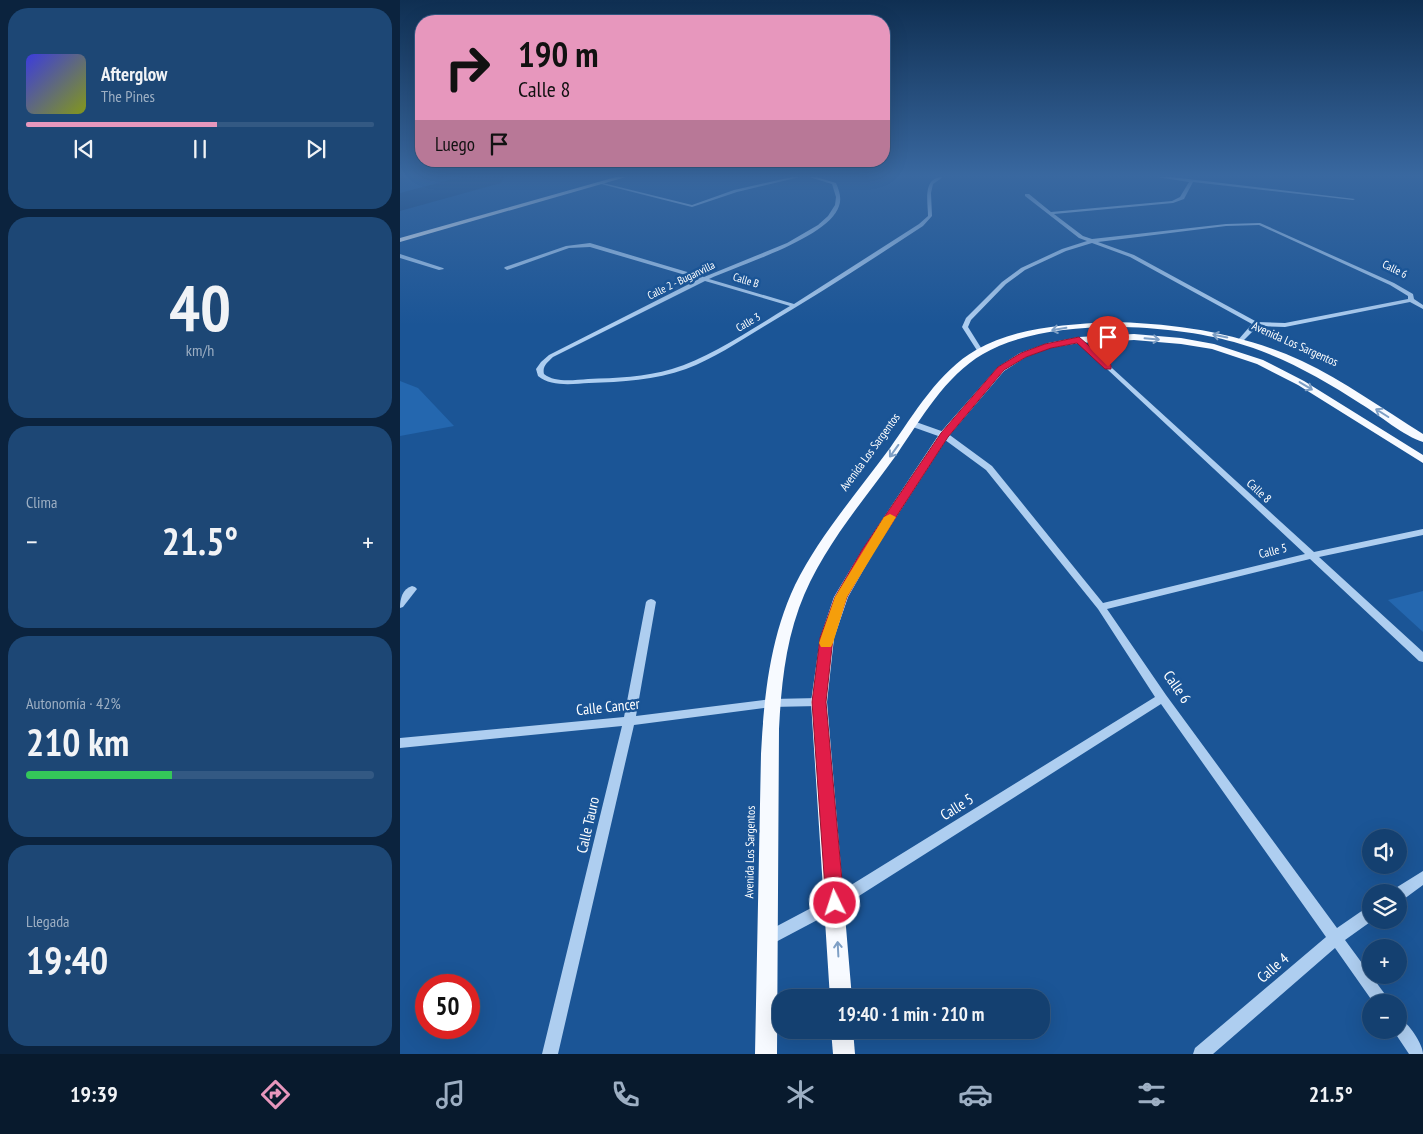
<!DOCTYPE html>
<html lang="es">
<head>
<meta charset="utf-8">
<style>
  :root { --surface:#144070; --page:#1d4775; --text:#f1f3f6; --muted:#9dafc3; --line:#335983; --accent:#e797bd }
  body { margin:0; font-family:"PT Sans Narrow",sans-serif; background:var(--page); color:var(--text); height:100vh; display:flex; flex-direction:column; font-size:19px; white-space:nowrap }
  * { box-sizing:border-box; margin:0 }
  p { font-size:16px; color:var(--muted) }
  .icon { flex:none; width:28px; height:28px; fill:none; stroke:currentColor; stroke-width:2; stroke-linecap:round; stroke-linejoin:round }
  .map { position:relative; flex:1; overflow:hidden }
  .panel { display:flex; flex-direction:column; gap:8px; padding:8px; background:#0b233e; width:400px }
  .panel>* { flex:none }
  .banner { position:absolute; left:15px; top:15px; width:475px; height:152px; border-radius:20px; box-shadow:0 5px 20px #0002,0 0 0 1px var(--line); background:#e797bd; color:#111; overflow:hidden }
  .fabs { position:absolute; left:962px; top:829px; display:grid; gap:10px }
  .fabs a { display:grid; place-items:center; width:45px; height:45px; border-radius:50%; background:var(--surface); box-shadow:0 5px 20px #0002,0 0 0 1px var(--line); font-size:25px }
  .speed { position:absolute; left:15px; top:974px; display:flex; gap:10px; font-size:25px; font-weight:700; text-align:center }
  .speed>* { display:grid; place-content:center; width:65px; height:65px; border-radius:50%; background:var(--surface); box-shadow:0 5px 20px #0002,0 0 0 1px var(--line); line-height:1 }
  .speed .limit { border:8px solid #d22; background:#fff; color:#111 }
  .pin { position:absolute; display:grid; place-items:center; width:42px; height:42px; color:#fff; margin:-51px -21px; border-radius:50% 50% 50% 0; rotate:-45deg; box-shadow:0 0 5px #0007 }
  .pin .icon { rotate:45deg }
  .me { position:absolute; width:55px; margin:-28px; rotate:356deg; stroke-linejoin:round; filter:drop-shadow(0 0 4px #0008) }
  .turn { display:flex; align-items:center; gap:18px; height:105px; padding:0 20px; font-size:22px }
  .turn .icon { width:65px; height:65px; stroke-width:2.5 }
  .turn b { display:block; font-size:35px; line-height:42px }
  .then { display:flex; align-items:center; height:48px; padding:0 20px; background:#0003; gap:10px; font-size:19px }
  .big { font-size:38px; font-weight:700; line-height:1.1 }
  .panel .widget { flex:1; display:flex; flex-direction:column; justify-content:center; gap:8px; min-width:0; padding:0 18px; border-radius:20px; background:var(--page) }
  .panel .dial { align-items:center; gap:0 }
  .dial b { font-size:65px; line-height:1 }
  .song { display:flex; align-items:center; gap:15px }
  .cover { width:60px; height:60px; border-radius:8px; background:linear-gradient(135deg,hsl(240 70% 55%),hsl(70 70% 35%)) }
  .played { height:5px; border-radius:2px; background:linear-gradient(90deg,var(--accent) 55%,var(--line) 55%) }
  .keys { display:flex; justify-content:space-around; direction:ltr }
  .heat { display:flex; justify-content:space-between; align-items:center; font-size:28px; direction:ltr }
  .charge { height:8px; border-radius:4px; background:linear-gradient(90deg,#34c759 42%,var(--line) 0) }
  .trip { position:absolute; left:372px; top:989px; width:278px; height:50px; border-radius:20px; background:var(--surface); box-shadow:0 5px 20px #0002,0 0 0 1px var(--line); font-weight:700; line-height:50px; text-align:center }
  .menu { display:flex; height:80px; justify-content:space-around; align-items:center; background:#081a2d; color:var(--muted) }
  .menu .icon { width:35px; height:35px }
  .menu .on { color:var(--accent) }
  .menu b { font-size:22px; color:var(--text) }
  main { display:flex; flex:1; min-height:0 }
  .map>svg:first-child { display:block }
  .green { fill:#2467af }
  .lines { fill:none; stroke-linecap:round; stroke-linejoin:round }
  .river { fill:#123f74; fill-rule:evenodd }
  .minor { fill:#aecef0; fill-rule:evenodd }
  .major { fill:#f7faff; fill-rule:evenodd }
  .oneway { stroke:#7e9fc5 }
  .route { fill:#e11d48; stroke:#92132f }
  .slow { fill:#f59e0b }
  .labels { text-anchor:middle; stroke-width:5; stroke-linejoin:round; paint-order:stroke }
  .far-street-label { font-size:11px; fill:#fff; stroke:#1b5596 }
  .street-label { font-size:12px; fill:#fff; stroke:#1b5596 }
  .near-street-label { font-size:15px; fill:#fff; stroke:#1b5596 }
</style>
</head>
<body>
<main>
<section class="panel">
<div class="widget">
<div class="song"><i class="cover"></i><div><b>Afterglow</b><p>The Pines</p></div></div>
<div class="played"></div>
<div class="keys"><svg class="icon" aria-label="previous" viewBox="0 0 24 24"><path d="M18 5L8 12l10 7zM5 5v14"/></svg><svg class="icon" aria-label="pause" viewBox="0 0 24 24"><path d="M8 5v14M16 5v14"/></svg><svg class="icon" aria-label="next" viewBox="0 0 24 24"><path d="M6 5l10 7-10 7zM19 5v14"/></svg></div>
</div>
<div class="widget dial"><b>40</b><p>km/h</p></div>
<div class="widget"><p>Clima</p>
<div class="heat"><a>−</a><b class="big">21.5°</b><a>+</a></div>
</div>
<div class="widget"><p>Autonomía · 42%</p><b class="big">210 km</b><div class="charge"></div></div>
<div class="widget"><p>Llegada</p><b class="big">19:40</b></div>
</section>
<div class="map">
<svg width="1023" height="1054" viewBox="0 0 1023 1054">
  <rect width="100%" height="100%" fill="#1b5596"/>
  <!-- green -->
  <g class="green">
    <path d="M0,381L18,388L54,426L0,436Z"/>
    <path d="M1023,591V632L988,600Z"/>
  </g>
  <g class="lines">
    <!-- river -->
    <path class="river" d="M60,177H104L101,183L0,211V193Z"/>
    <!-- minor -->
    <g class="minor">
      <path d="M392,177H400L337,192L292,207L197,183L199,182L292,205L334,190Z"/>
      <path d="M409,177H416L436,183C439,190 442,198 439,206C429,238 339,265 309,279L394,304L519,224L528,216C528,202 522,177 543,177L533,184L531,193L532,216L523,226C470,261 417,295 363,327C338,342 313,359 286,369C255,380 222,382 189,383C173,384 151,387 138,376L136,369L141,362L149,355L299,279L190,247L169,248L107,270L104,268L105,267L166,246L190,243L304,277L387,243L418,225L428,216L435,205L436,197L432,184ZM305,281L390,306C355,327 311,357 272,369C245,377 216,378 188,379C174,380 155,383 144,374C142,366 148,362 153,357Z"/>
      <path d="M757,177H771L955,199L953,200L793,182L784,199L773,203L654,214L683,236L692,239L826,224L860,223L994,283L1013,294L1014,299L1023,305V309L1010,302L885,327L858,326L843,341L841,342L838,340L852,324L730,257L692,243L666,251L625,270L606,284L571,320L568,327L583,351L582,352H578L562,327L566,318L602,282L621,268L662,249L687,241L679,238L625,196V194H629L651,212L772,201L780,197L789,182ZM859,225L990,285L1008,296V299L885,323L857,322L734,255L698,242L826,226Z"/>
      <path d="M0,254L43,268L44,269L39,270L0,258Z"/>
      <path d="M679,338L914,552L1023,529V535L919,557L1023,652V662L1019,661L910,559L707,609L766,695L937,928L966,908L971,906V920H973L945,940L987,997L989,1002H973L935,948L813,1054H793L795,1048L926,937L761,704L440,908L372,944L367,946L362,944L360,939L362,934L430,898L755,697L698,609L586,470L541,437L510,426V422H516L547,433L592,466L703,603L905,554L677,341V339Z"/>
      <path d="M12,586L15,587L17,589L3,607L0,608C0,599 2,589 12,586Z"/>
      <path d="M251,599L254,600L256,602L236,716L371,699L419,698L423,699L425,702L423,705L419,706L371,707L234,725L158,1054H142L222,726L0,748V738L224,717L246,602L248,600Z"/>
      <path d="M1023,871V885L1004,899L999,901V892H993L994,889Z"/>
      <path d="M999,1018C1008,1022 1023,1044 1023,1054H1009L993,1030H999Z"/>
    </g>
    <!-- major -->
    <g class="major">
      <path d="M216,177H226L0,242V238Z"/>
      <path d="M709,322C776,323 841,333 902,361C944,381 983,409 1023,434V442C1005,437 978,414 961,404C921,378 880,355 834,342C766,323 646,317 583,354C545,376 521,419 497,454C462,503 420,550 399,608C385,647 381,688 379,729L377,1054H355L361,754C364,696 370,638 395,585C420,535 457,493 490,448C514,414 539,371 576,350C616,327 665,325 709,322Z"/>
      <path d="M734,334L781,338L814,344L863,360L904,381L1023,455V463L898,385L857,364L812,349L781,344L734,340L679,343L650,348L626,357L604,371L548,437L473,553L448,597L434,638L427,702L452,998H430L411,702L420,638L434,597L462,550L540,433L598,367L620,353L648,343L679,337Z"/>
      <path d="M431,1030H453L455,1054H433Z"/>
    </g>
  </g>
  <!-- one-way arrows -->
  <defs><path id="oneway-shaft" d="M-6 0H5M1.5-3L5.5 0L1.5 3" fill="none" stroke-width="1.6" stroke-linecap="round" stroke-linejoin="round" transform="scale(1.25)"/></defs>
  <g class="oneway">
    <use href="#oneway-shaft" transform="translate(659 329) rotate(171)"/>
    <use href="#oneway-shaft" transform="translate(820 336) rotate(-169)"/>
    <use href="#oneway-shaft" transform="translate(752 339) rotate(5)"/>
    <use href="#oneway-shaft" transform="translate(906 386) rotate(31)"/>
    <use href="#oneway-shaft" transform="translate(982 413) rotate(-148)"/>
    <use href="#oneway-shaft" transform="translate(494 451) rotate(126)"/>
    <use href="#oneway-shaft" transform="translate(438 949) rotate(-93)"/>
  </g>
  <!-- sky -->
  <linearGradient id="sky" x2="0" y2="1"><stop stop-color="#0f2f52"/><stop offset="0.54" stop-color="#3968a0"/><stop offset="1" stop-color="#3968a0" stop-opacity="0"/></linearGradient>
  <rect width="1023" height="325" fill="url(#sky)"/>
  <!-- route -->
  <path class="route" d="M679,337L711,365V369H705L677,343L651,348L626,357L604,370L548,437L472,554L447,597L433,638L426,702L444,903L441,909L435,912L429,909L426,903L412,702L420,638L435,597L462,550L541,433L598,367L621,353L645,344Z"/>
  <!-- slow -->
  <path class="slow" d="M490,514L496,517L447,597L433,643L431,647H421L419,643L435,597L484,517Z"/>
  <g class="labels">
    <!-- far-street labels -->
    <g class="far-street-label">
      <text transform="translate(995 269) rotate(26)" y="4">Calle 6</text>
      <text transform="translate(281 280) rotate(-26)" y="4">Calle 2 - Buganvilla</text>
      <text transform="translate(346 280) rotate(17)" y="4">Calle B</text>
      <text transform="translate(348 322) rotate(-30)" y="4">Calle 3</text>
    </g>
    <!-- street labels -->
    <g class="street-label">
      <text transform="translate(895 344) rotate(24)" y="4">Avenida Los Sargentos</text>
      <text transform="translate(470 452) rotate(-54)" y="4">Avenida Los Sargentos</text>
      <text transform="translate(859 491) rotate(43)" y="4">Calle 8</text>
      <text transform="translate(873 551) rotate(-14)" y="4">Calle 5</text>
      <text transform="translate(350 852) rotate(-89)" y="4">Avenida Los Sargentos</text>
    </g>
    <!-- near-street labels -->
    <g class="near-street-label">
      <text transform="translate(777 687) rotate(55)" y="5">Calle 6</text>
      <text transform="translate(208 707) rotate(-6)" y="5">Calle Cancer</text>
      <text transform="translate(557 807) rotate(-32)" y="5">Calle 5</text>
      <text transform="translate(188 825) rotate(-77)" y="5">Calle Tauro</text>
      <text transform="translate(873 968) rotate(-41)" y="5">Calle 4</text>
    </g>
  </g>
</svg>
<div class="fabs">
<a><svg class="icon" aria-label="sound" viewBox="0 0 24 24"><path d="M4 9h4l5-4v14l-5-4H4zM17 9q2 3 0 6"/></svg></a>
<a><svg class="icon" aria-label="layers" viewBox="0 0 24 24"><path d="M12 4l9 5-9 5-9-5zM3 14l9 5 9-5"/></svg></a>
<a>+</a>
<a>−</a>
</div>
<div class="speed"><div class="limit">50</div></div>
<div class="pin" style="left:708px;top:367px;background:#d93025"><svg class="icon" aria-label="arrive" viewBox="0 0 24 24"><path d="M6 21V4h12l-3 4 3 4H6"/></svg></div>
<svg class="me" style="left:435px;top:903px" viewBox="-20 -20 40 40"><circle r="17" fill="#e11d48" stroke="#fff" stroke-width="3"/><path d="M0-11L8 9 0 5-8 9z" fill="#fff"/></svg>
<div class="trip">19:40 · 1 min · 210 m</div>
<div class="banner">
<div class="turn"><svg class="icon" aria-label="right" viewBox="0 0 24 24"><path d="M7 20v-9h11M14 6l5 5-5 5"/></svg><div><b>190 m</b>Calle 8</div></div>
<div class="then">Luego<svg class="icon" aria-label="arrive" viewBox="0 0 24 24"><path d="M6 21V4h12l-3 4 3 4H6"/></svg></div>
</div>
</div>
</main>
<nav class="menu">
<b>19:39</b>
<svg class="icon on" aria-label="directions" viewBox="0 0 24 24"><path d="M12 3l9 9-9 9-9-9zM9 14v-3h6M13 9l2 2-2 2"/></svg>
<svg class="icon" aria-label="music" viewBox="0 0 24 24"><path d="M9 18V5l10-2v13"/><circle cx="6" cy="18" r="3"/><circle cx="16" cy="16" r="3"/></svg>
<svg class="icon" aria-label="phone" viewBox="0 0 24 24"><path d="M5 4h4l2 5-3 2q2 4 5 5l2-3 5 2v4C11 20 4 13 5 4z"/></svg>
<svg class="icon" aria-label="climate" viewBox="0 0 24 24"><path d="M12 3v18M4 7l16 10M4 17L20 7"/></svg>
<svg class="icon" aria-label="car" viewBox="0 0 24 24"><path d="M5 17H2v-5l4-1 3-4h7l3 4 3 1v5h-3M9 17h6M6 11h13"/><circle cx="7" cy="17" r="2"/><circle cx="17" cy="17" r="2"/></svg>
<svg class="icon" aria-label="filters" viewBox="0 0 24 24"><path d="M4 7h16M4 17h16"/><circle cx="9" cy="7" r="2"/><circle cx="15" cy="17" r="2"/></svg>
<b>21.5°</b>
</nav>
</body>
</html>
